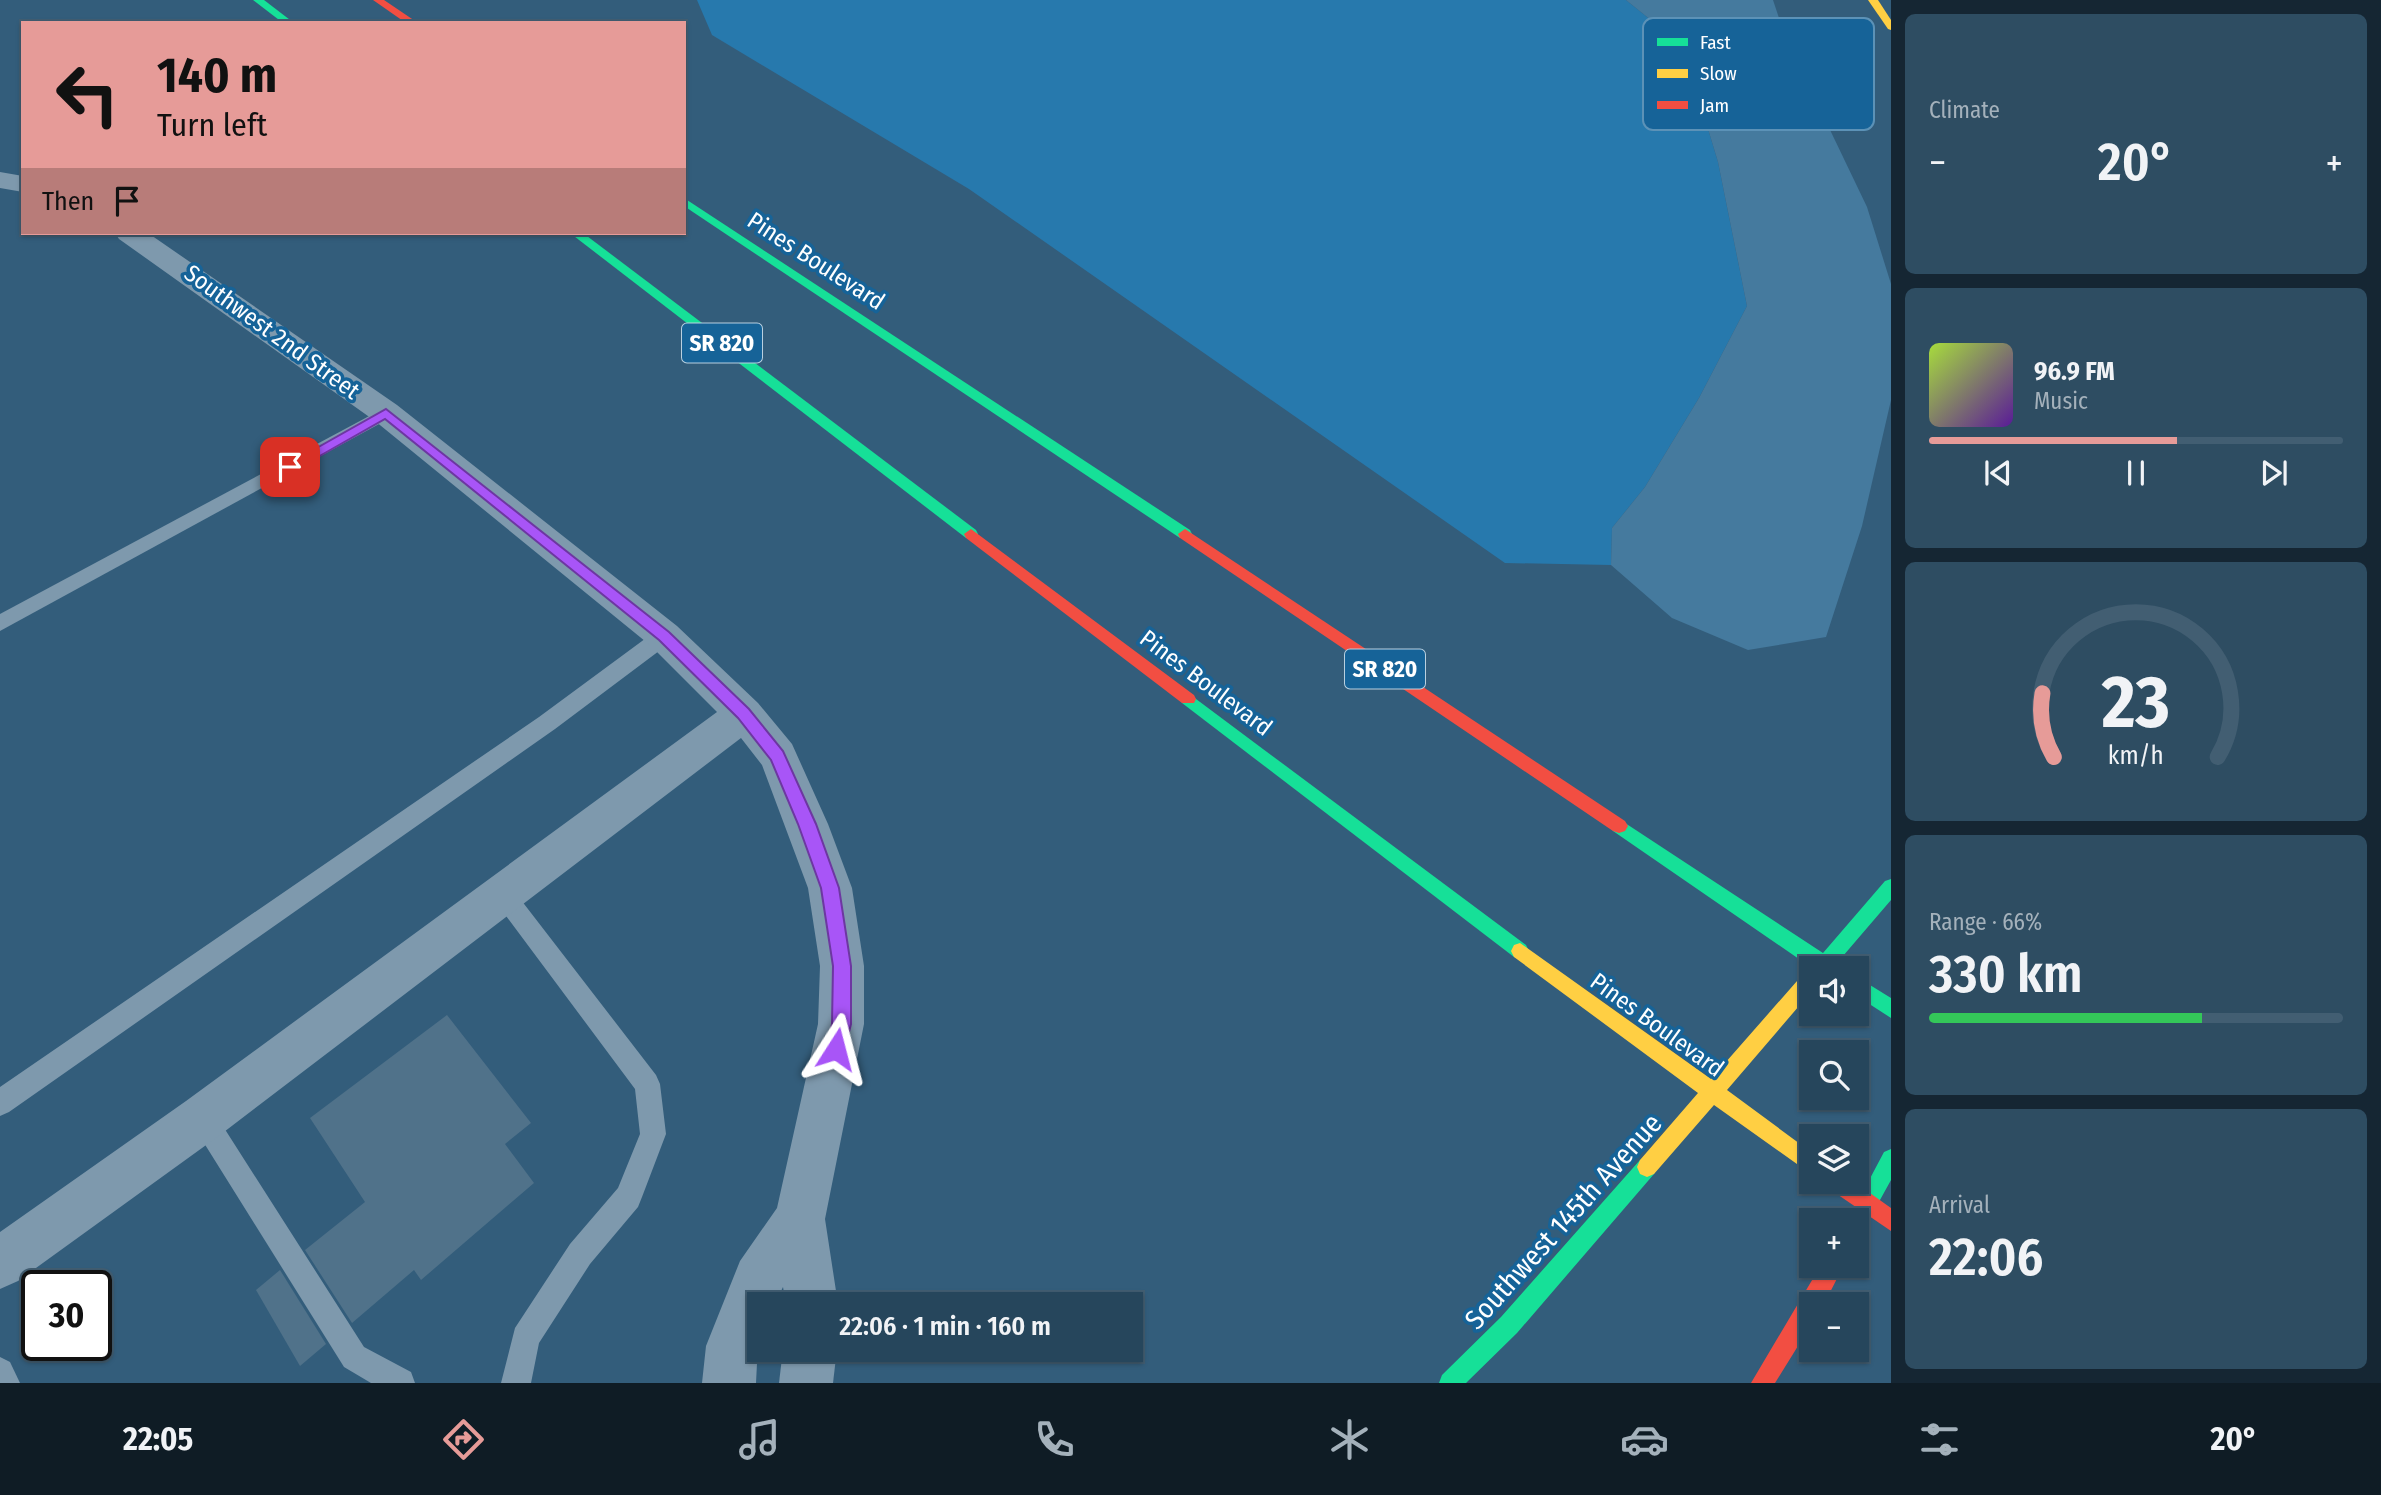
<!DOCTYPE html>
<html lang="en">
<head>
<meta charset="utf-8">
<style>
  :root { --surface:#26465c; --page:#2e4d62; --text:#f1f3f6; --muted:#a4b1bb; --line:#425e72; --accent:#e69b98 }
  body { margin:0; font-family:"Fira Sans Condensed",sans-serif; background:var(--page); color:var(--text); height:100vh; display:flex; flex-direction:column; font-size:26px; white-space:nowrap }
  * { box-sizing:border-box; margin:0 }
  p { font-size:23px; color:var(--muted) }
  .icon { flex:none; width:38px; height:38px; fill:none; stroke:currentColor; stroke-width:2; stroke-linecap:round; stroke-linejoin:round }
  .map { position:relative; flex:1; overflow:hidden }
  .side { display:flex; flex-direction:column; gap:14px; padding:14px; background:#152633; width:490px }
  .side>* { flex:none }
  .banner { position:absolute; left:21px; top:21px; width:665px; height:214px; border-radius:0px; box-shadow:0 2px 5px #0004,0 0 0 2px var(--line); background:#e69b98; color:#111; overflow:hidden }
  .fabs { position:absolute; left:1799px; top:956px; display:grid; gap:14px }
  .fabs a { display:grid; place-items:center; width:70px; height:70px; border-radius:0px; background:var(--surface); box-shadow:0 2px 5px #0004,0 0 0 2px var(--line); font-size:35px }
  .speed { position:absolute; left:21px; top:1270px; display:flex; gap:14px; font-size:35px; font-weight:700; text-align:center }
  .speed>* { display:grid; place-content:center; width:91px; height:91px; border-radius:50%; background:var(--surface); box-shadow:0 2px 5px #0004,0 0 0 2px var(--line); line-height:1 }
  .speed .limit { border:4px solid #111; border-radius:10px; background:#fff; color:#111 }
  .pin { position:absolute; display:grid; place-items:center; width:60px; height:60px; color:#fff; margin:-30px; border-radius:14px; box-shadow:0 4px 10px #0006 }
  .me { position:absolute; width:77px; margin:-38px; rotate:9deg; stroke-linejoin:round; filter:drop-shadow(0 0 5px #0008) }
  .turn { display:flex; align-items:center; gap:24px; height:147px; padding:0 21px; font-size:32px }
  .turn .icon { width:91px; height:91px; stroke-width:2.5 }
  .turn b { display:block; font-size:49px; line-height:60px }
  .then { display:flex; align-items:center; height:66px; padding:0 21px; background:#0003; gap:14px; font-size:26px }
  .big { font-size:52px; font-weight:600; line-height:1.1 }
  .side .widget { flex:1; display:flex; flex-direction:column; justify-content:center; gap:10px; min-width:0; padding:0 24px; border-radius:10px; background:var(--page) }
  .side .dial { align-items:center; gap:0 }
  .dial svg { height:182px; overflow:visible; fill:none; stroke:var(--line); stroke-width:7; stroke-linecap:round; text-anchor:middle }
  .dial text { fill:var(--text); stroke:none }
  .song { display:flex; align-items:center; gap:21px }
  .cover { width:84px; height:84px; border-radius:10px; background:linear-gradient(135deg,hsl(80 70% 55%),hsl(270 70% 35%)) }
  .played { height:7px; border-radius:4px; background:linear-gradient(90deg,var(--accent) 60%,var(--line) 60%) }
  .keys { display:flex; justify-content:space-around; direction:ltr }
  .heat { display:flex; justify-content:space-between; align-items:center; font-size:38px; direction:ltr }
  .charge { height:10px; border-radius:5px; background:linear-gradient(90deg,#34c759 66%,var(--line) 0) }
  .trip { position:absolute; left:747px; top:1292px; width:396px; height:70px; border-radius:0px; background:var(--surface); box-shadow:0 2px 5px #0004,0 0 0 2px var(--line); font-weight:600; line-height:70px; text-align:center }
  .tabs { display:flex; height:112px; justify-content:space-around; align-items:center; background:#0f1c25; color:var(--muted) }
  .tabs .icon { width:49px; height:49px }
  .tabs .selected { color:var(--accent) }
  .tabs b { font-size:32px; color:var(--text) }
  main { display:flex; flex:1; min-height:0 }
  .map>svg:first-child { display:block }
  .green { fill:#2779ad }
  .water { fill:#457a9e }
  .building { fill:#50728a }
  .lines { fill:none; stroke-linecap:round; stroke-linejoin:round }
  .lane { fill:#7e99ad; fill-rule:evenodd }
  .street { fill:#7e99ad; fill-rule:evenodd }
  .fast { fill:#16e098; fill-rule:evenodd }
  .slow { fill:#ffcf43; fill-rule:evenodd }
  .jam { fill:#f24e42; fill-rule:evenodd }
  .route { fill:#a855f7; stroke:#6d37a1; stroke-width:2 }
  .labels { text-anchor:middle; stroke-width:7; stroke-linejoin:round; paint-order:stroke }
  .shield { fill:#166398; stroke:#b9d0e0; stroke-width:2 }
  .shield-label { font-size:23px; font-weight:bold; fill:#fff }
  .street-label { font-size:24px; fill:#fff; stroke:#166398 }
  .near-street-label { font-size:28px; fill:#fff; stroke:#166398 }
  .key { fill:#166398; stroke:#5c92b7; stroke-width:2 }
  .key-label { font-size:19px; fill:#fff }
</style>
</head>
<body>
<main>
<div class="map">
<svg width="1891" height="1383" viewBox="0 0 1891 1383">
  <rect width="100%" height="100%" fill="#335d7b"/>
  <!-- green -->
  <path class="green" d="M697,0H1626L1683,46L1718,162L1747,306L1699,398L1645,487L1612,528L1611,565L1505,563L969,189L712,35Z"/>
  <!-- water -->
  <path class="water" d="M1626,0H1773L1785,36L1867,207L1891,284V400L1862,526L1826,637L1748,650L1672,618L1611,565L1612,528L1645,487L1699,398L1747,306L1718,162L1683,46Z"/>
  <!-- building -->
  <g class="building">
    <path d="M447,1015L531,1123L505,1144L534,1183L421,1280L414,1270L352,1323L305,1250L365,1202L310,1118Z"/>
    <path d="M280,1270L326,1344L300,1366L256,1290Z"/>
  </g>
  <g class="lines">
    <!-- lane -->
    <g class="lane">
      <path d="M386,407L395,413L392,417L0,631V614Z"/>
      <path d="M664,628L671,630L674,636L671,642L555,729L9,1112L0,1116V1087L539,717L657,630Z"/>
      <path d="M503,883L511,887L656,1075L660,1084L666,1134L642,1197L638,1207L590,1264L539,1343L531,1383H501L515,1328L570,1244L618,1188L640,1134L635,1089L495,901L491,894L495,887Z"/>
      <path d="M203,1105L212,1109L364,1347L411,1372L415,1383H371L344,1367L194,1127L190,1118L194,1109Z"/>
      <path d="M0,1357L10,1362L20,1383H0Z"/>
    </g>
    <!-- street -->
    <g class="street">
      <path d="M0,172L23,176V192L0,188Z"/>
      <path d="M115,233H148L397,405L677,626L758,703L792,744L828,824L852,888L864,966V1024L825,1219L838,1304H786L783,1287L775,1304H760L756,1383H702L706,1346L740,1261L777,1208L818,1024L820,966L808,888L762,765L741,738L220,1135L18,1281L0,1289V1232L186,1101L717,712L651,646L375,421L119,239Z"/>
      <path d="M783,1349H837L833,1383H779Z"/>
    </g>
    <!-- fast -->
    <g class="fast">
      <path d="M253,0H264L294,23H283Z"/>
      <path d="M684,198L1190,530L1192,534L1190,538H1180L684,206Z"/>
      <path d="M570,233H583L976,530L978,534L976,538H966Z"/>
      <path d="M1188,693L1526,945L1529,951L1526,957L1520,959L1514,957L1182,703L1180,699L1182,695Z"/>
      <path d="M1619,819L1823,953L1885,881L1891,879V900L1837,963L1839,968H1812L1613,831L1610,826L1613,821Z"/>
      <path d="M1857,977L1891,998V1018L1857,996Z"/>
      <path d="M1891,1149V1180L1864,1229L1857,1232V1220H1848L1884,1152Z"/>
      <path d="M1647,1157L1654,1160L1657,1167L1654,1174L1517,1333L1466,1383H1439L1442,1375L1501,1317L1640,1160Z"/>
    </g>
    <!-- slow -->
    <g class="slow">
      <path d="M1868,0H1878L1891,20V30L1888,29Z"/>
      <path d="M1520,943L1711,1079L1804,973L1811,970V992L1727,1090L1811,1152V1174L1714,1105L1654,1174L1647,1177L1640,1174L1637,1167L1640,1160L1698,1093L1514,957L1511,951L1514,945Z"/>
    </g>
    <!-- jam -->
    <g class="jam">
      <path d="M373,0H384L418,23H406Z"/>
      <path d="M971,529L1194,695L1196,699L1194,703H1182L966,538L964,534Z"/>
      <path d="M1185,529L1625,821L1628,826L1625,831L1619,833L1613,831L1180,538L1178,534Z"/>
      <path d="M1825,1181H1853L1891,1208V1231L1828,1188Z"/>
      <path d="M1821,1265H1844L1824,1304H1811V1325L1775,1383H1751Z"/>
    </g>
  </g>
  <!-- route -->
  <path class="route" d="M386,409L669,632L749,709L783,751L816,824L839,888L851,966V1024L843,1055L836,1058L829,1055L826,1049L832,1024L833,966L821,888L798,824L771,760L738,718L659,640L385,419L295,470H285L283,467Z"/>
  <g class="labels">
    <!-- shield labels -->
    <g class="shield">
      <rect x="682" y="323.5" width="80" height="39" rx="5"/>
      <rect x="1345" y="649.5" width="80" height="39" rx="5"/>
    </g>
    <g class="shield-label">
      <text x="722" y="351">SR 820</text>
      <text x="1385" y="677">SR 820</text>
    </g>
    <!-- street labels -->
    <g class="street-label">
      <text transform="translate(816 261) rotate(33)" y="8">Pines Boulevard</text>
      <text transform="translate(272 332) rotate(36)" y="8">Southwest 2nd Street</text>
      <text transform="translate(1206 683) rotate(37)" y="8">Pines Boulevard</text>
      <text transform="translate(1657 1025) rotate(36)" y="8">Pines Boulevard</text>
    </g>
    <!-- near-street labels -->
    <g class="near-street-label">
      <text transform="translate(1563 1221) rotate(-48)" y="10">Southwest 145th Avenue</text>
    </g>
  </g>
  <!-- legend -->
  <rect x="1643" y="18" width="231" height="112" rx="10" class="key"/>
  <rect x="1657" y="38" width="31" height="8" fill="#16e098"/>
  <rect x="1657" y="69" width="31" height="9" fill="#ffcf43"/>
  <rect x="1657" y="101" width="31" height="8" fill="#f24e42"/>
  <g class="key-label">
    <text x="1700" y="49">Fast</text>
    <text x="1700" y="80">Slow</text>
    <text x="1700" y="112">Jam</text>
  </g>
</svg>
<div class="fabs">
<a><svg class="icon" aria-label="sound" viewBox="0 0 24 24"><path d="M4 9h4l5-4v14l-5-4H4zM17 9q2 3 0 6"/></svg></a>
<a><svg class="icon" aria-label="search" viewBox="0 0 24 24"><circle cx="10" cy="10" r="6"/><path d="M15 15l6 6"/></svg></a>
<a><svg class="icon" aria-label="layers" viewBox="0 0 24 24"><path d="M12 4l9 5-9 5-9-5zM3 14l9 5 9-5"/></svg></a>
<a>+</a>
<a>−</a>
</div>
<div class="speed"><div class="limit">30</div></div>
<div class="pin" style="left:290px;top:467px;background:#d93025"><svg class="icon" aria-label="arrive" viewBox="0 0 24 24"><path d="M6 21V4h12l-3 4 3 4H6"/></svg></div>
<svg class="me" style="left:836px;top:1049px" viewBox="-20 -20 40 40"><path d="M0-17L14 15 0 8-14 15z" fill="#a855f7" stroke="#fff" stroke-width="4"/></svg>
<div class="trip">22:06 · 1 min · 160 m</div>
<div class="banner">
<div class="turn"><svg class="icon" aria-label="left" viewBox="0 0 24 24"><path d="M17 20v-9H6M10 6l-5 5 5 5"/></svg><div><b>140 m</b>Turn left</div></div>
<div class="then">Then<svg class="icon" aria-label="arrive" viewBox="0 0 24 24"><path d="M6 21V4h12l-3 4 3 4H6"/></svg></div>
</div>
</div>
<section class="side">
<div class="widget"><p>Climate</p>
<div class="heat"><a>−</a><b class="big">20°</b><a>+</a></div>
</div>
<div class="widget">
<div class="song"><i class="cover"></i><div><b>96.9 FM</b><p>Music</p></div></div>
<div class="played"></div>
<div class="keys"><svg class="icon" aria-label="previous" viewBox="0 0 24 24"><path d="M18 5L8 12l10 7zM5 5v14"/></svg><svg class="icon" aria-label="pause" viewBox="0 0 24 24"><path d="M8 5v14M16 5v14"/></svg><svg class="icon" aria-label="next" viewBox="0 0 24 24"><path d="M6 5l10 7-10 7zM19 5v14"/></svg></div>
</div>
<div class="widget dial"><svg viewBox="0 0 100 80">
<path d="M14 69A42 42 0 1 1 86 69"/>
<path d="M14 69A42 42 0 0 1 9 41" stroke="#e69b98"/>
<text x="50" y="56" font-size="32" font-weight="700">23</text>
<text x="50" y="72" font-size="11">km/h</text>
</svg></div>
<div class="widget"><p>Range · 66%</p><b class="big">330 km</b><div class="charge"></div></div>
<div class="widget"><p>Arrival</p><b class="big">22:06</b></div>
</section>
</main>
<nav class="tabs">
<b>22:05</b>
<svg class="icon selected" aria-label="directions" viewBox="0 0 24 24"><path d="M12 3l9 9-9 9-9-9zM9 14v-3h6M13 9l2 2-2 2"/></svg>
<svg class="icon" aria-label="music" viewBox="0 0 24 24"><path d="M9 18V5l10-2v13"/><circle cx="6" cy="18" r="3"/><circle cx="16" cy="16" r="3"/></svg>
<svg class="icon" aria-label="phone" viewBox="0 0 24 24"><path d="M5 4h4l2 5-3 2q2 4 5 5l2-3 5 2v4C11 20 4 13 5 4z"/></svg>
<svg class="icon" aria-label="climate" viewBox="0 0 24 24"><path d="M12 3v18M4 7l16 10M4 17L20 7"/></svg>
<svg class="icon" aria-label="car" viewBox="0 0 24 24"><path d="M5 17H2v-5l4-1 3-4h7l3 4 3 1v5h-3M9 17h6M6 11h13"/><circle cx="7" cy="17" r="2"/><circle cx="17" cy="17" r="2"/></svg>
<svg class="icon" aria-label="filters" viewBox="0 0 24 24"><path d="M4 7h16M4 17h16"/><circle cx="9" cy="7" r="2"/><circle cx="15" cy="17" r="2"/></svg>
<b>20°</b>
</nav>
</body>
</html>
